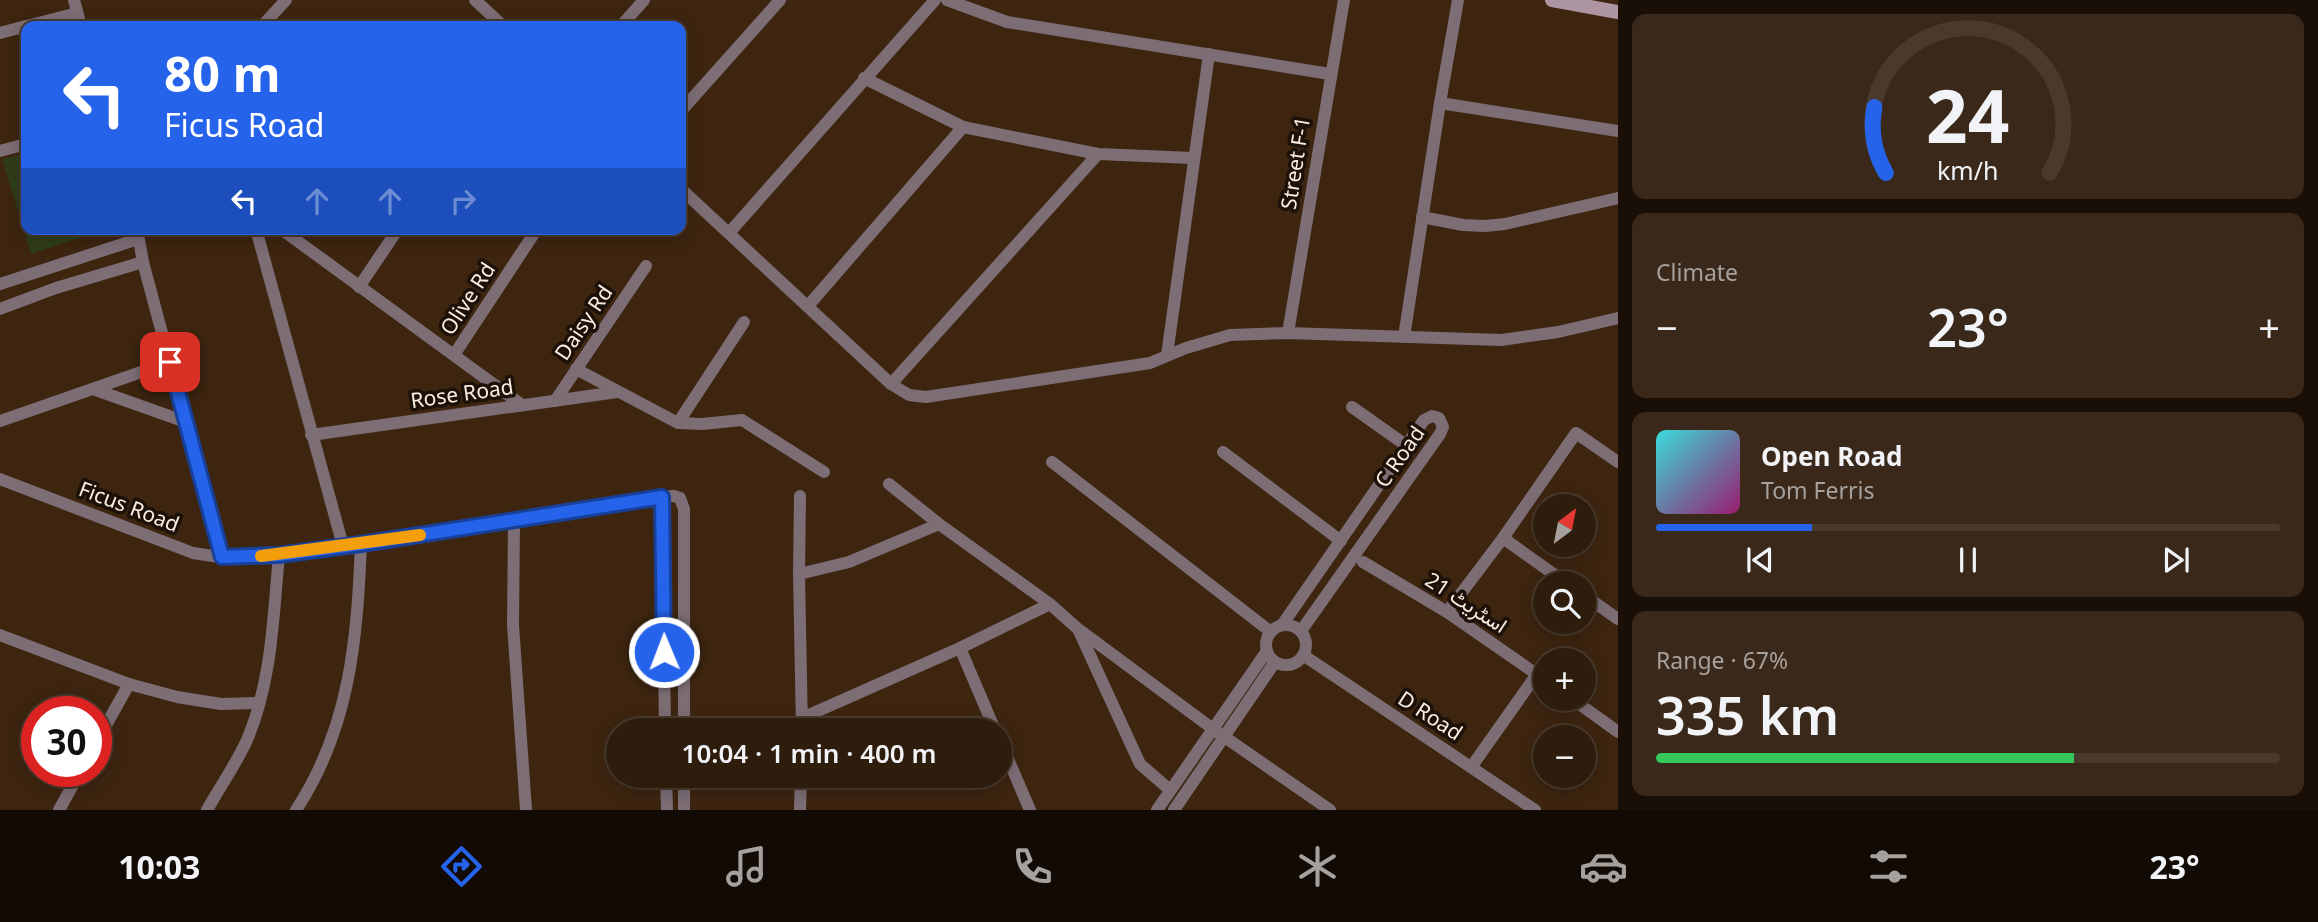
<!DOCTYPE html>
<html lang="en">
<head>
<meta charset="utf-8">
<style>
  :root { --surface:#2e1c0c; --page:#3a291a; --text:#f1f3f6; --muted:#a7a19d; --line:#493a2d; --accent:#2563eb }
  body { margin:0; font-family:"Noto Sans",Vazirmatn,sans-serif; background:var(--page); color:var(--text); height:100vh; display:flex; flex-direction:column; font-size:26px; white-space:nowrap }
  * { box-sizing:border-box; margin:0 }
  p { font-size:23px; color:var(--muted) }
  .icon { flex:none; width:38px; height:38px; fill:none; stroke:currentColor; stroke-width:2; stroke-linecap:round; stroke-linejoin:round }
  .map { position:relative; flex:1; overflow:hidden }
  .details { display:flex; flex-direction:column; gap:14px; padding:14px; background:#190f07; width:700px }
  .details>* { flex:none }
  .guide { position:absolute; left:21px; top:21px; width:665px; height:214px; border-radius:14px; box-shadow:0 4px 18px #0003,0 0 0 2px var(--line); background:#2563eb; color:#fff; overflow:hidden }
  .needle { width:46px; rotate:32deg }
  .buttons { position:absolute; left:1533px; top:494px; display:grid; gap:14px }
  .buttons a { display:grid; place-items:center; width:63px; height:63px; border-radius:50%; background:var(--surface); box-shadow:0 4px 18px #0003,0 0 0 2px var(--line); font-size:35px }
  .speed { position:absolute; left:21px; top:696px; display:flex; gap:14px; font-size:35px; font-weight:700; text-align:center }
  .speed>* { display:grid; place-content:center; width:91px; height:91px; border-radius:50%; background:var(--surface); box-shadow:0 4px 18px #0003,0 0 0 2px var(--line); line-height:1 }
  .speed .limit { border:10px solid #d22; background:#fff; color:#111 }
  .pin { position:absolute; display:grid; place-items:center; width:60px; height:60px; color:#fff; margin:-30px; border-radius:14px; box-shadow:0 4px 10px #0006 }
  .me { position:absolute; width:77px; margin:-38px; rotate:359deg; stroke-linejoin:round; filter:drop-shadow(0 0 5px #0008) }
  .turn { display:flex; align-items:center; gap:24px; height:147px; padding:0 28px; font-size:32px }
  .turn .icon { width:91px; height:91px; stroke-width:2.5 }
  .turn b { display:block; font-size:49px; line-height:60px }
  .lanes { display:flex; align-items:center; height:66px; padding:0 28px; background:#0003; justify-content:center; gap:35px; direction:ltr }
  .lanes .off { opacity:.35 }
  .big { font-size:52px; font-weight:600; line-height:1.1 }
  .details .card { flex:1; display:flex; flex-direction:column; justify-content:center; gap:10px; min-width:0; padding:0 24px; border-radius:14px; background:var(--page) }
  .details .dial { align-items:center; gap:0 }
  .dial svg { height:182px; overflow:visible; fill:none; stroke:var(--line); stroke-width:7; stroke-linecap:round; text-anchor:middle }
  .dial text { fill:var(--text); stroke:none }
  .song { display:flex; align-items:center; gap:21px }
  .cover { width:84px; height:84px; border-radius:10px; background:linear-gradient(135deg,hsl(180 70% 55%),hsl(320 70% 35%)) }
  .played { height:7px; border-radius:4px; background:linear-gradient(90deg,var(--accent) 25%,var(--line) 25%) }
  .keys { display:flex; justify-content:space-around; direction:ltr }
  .heat { display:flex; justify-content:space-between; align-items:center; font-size:38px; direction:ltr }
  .charge { height:10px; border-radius:5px; background:linear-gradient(90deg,#34c759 67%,var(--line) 0) }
  .trip { position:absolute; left:606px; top:718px; width:406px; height:70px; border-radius:35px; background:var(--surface); box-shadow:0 4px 18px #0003,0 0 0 2px var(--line); font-weight:600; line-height:70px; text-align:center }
  .dock { display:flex; height:112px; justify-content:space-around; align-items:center; background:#120b05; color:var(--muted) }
  .dock .icon { width:49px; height:49px }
  .dock .current { color:var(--accent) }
  .dock b { font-size:32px; color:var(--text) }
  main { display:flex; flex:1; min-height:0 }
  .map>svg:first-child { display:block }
  .green { fill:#2f3c19 }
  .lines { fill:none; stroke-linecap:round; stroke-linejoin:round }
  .street { stroke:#7d6e76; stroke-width:12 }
  .secondary { stroke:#ac94a1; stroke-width:14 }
  .route-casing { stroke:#184099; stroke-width:18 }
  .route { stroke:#2563eb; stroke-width:12 }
  .slow { stroke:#f59e0b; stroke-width:12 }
  .labels { text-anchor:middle; stroke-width:7; stroke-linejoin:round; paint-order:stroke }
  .street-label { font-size:21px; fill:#fdede0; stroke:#1c1108 }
</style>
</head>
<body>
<main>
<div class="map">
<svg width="1618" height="810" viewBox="0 0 1618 810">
  <rect width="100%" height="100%" fill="#3d2510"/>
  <!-- green -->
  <path class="green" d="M26,153V229H108L31,254L2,159Z"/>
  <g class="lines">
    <!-- street -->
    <g class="street">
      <path d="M74,0L81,26"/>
      <path d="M475,0L503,26"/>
      <path d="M947,0L1007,22L1330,74"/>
      <path d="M27,26L77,13"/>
      <path d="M262,26L286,0"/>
      <path d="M621,26L644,0"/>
      <path d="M0,33L26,26"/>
      <path d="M864,78L963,127L1098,154L1193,158"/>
      <path d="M1440,103L1618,131"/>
      <path d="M681,111L780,0"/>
      <path d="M0,151L26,144"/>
      <path d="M681,189L891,384L909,395L926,397L1150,363L1186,348L1230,335L1288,333L1501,340L1558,332L1618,318"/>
      <path d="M1422,217L1463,225L1485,226L1505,224L1618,198"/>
      <path d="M137,229L143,262L222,557"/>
      <path d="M256,229L343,546"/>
      <path d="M281,229L522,405"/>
      <path d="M729,233L935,0"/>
      <path d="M0,284L138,239"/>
      <path d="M359,287L398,229"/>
      <path d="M808,306L963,127"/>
      <path d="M0,309L56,288L143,262"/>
      <path d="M1288,333L1344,0"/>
      <path d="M1404,337L1440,103L1458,0"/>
      <path d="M454,355L537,229"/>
      <path d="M1167,355L1209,54"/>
      <path d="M576,369L678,423L744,322"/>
      <path d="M891,384L1098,154"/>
      <path d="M93,389L186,422"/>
      <path d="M555,401L646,266"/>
      <path d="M1352,407L1407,446"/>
      <path d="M0,421L170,362"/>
      <path d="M678,423L702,424L742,420L824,472"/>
      <path d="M311,435L617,392"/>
      <path d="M1223,452L1341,541"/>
      <path d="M1052,462L1271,632"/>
      <path d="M0,479L193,553L226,558L279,555L361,544L662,497L674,496L680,498L684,509V730"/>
      <path d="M889,484L939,524L1050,604L1078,629L1140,764L1170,790"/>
      <path d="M800,496L799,574L802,730"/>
      <path d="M662,497L665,730"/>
      <path d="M514,521L513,625L526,810"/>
      <path d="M1503,538L1566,583"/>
      <path d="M1363,562L1447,612L1545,680"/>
      <path d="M799,574L849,562L939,524"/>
      <path d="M1584,595L1618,619"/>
      <path d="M1447,612L1503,538L1576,433L1618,462"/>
      <path d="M1282,625L1424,420L1432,416L1439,418L1443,427L1440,434L1301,631"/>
      <circle cx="1286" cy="645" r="20"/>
      <path d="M1081,631L1213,729L1330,810"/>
      <path d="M0,635L129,684L177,697L221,704L259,703"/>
      <path d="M960,648L995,730"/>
      <path d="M1303,655L1535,810"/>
      <path d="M1571,698L1618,732"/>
      <path d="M802,718L960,648L1050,604"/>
      <path d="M999,738L1030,810"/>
      <path d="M96,743L129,684"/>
      <path d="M1472,766L1537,674"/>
      <path d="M666,775L667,810"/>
      <path d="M59,810L80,772"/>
      <path d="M207,810C220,787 236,764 247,740C272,681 273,618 279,555"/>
      <path d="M296,810C350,728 357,640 361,544"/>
      <path d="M684,810V775"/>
      <path d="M800,810L801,775"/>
      <path d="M1157,810L1267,651"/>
      <path d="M1174,810L1275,662"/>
    </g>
    <!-- secondary -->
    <path class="secondary" d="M1552,0L1618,12"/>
  </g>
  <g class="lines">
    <!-- route casing -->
    <g class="route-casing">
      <path id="route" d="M170,362L222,557L279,555L361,544L662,497L664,652"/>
    </g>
    <!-- route -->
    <use href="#route" class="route"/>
    <!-- slow -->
    <path class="slow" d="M261,556L420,535"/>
  </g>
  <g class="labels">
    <!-- street labels -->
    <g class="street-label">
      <text transform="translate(1296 163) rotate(-81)" y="7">Street F-1</text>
      <text transform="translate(468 299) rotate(-57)" y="7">Olive Rd</text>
      <text transform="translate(584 323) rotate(-56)" y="7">Daisy Rd</text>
      <text transform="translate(462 394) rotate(-8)" y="7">Rose Road</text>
      <text transform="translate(1400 457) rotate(-55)" y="7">C Road</text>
      <text transform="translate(129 507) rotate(21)" y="7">Ficus Road</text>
      <text transform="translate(1466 603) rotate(33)" y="7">اسٹریٹ 21</text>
      <text transform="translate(1430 716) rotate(33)" y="7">D Road</text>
    </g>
  </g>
</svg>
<div class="buttons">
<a><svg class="needle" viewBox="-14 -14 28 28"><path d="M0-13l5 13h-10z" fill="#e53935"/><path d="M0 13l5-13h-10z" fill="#a7a19d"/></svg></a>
<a><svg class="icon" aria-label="search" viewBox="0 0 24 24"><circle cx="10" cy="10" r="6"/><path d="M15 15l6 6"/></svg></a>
<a>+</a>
<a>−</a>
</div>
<div class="speed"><div class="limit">30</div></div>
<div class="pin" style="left:170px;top:362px;background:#d93025"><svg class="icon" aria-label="arrive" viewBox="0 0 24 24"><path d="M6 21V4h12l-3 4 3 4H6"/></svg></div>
<svg class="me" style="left:664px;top:652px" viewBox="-20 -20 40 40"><circle r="17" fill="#2563eb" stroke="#fff" stroke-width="3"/><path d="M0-11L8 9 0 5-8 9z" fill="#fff"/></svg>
<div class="trip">10:04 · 1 min · 400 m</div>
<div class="guide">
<div class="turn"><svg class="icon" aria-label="left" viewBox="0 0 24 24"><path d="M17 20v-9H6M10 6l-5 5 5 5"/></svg><div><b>80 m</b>Ficus Road</div></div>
<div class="lanes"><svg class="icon" aria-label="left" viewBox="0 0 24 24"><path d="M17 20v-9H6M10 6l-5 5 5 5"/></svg><svg class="icon off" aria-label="ahead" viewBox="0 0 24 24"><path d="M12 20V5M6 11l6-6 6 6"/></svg><svg class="icon off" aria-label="ahead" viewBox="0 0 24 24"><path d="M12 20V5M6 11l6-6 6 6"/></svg><svg class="icon off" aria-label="right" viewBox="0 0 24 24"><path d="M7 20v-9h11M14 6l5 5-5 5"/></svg></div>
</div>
</div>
<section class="details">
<div class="card dial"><svg viewBox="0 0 100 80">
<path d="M14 69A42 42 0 1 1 86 69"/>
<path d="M14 69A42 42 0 0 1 9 40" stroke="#2563eb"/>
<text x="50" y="56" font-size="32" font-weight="700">24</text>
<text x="50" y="72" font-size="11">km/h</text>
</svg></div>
<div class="card"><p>Climate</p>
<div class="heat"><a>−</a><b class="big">23°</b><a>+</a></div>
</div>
<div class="card">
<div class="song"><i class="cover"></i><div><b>Open Road</b><p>Tom Ferris</p></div></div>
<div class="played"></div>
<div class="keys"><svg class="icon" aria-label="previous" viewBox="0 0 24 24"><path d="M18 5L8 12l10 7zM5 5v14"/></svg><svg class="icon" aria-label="pause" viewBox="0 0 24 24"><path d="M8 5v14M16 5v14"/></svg><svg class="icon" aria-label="next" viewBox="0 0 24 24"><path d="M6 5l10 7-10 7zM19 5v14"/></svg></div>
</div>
<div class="card"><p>Range · 67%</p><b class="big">335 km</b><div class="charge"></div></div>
</section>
</main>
<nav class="dock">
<b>10:03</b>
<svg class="icon current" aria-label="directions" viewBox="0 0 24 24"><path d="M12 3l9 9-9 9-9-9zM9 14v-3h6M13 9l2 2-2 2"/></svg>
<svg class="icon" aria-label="music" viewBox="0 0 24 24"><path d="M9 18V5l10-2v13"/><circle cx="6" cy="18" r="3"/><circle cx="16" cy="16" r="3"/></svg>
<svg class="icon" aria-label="phone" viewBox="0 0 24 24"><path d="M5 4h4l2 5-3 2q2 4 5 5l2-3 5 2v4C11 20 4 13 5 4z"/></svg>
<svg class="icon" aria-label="climate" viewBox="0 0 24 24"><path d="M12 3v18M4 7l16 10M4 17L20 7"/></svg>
<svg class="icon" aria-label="car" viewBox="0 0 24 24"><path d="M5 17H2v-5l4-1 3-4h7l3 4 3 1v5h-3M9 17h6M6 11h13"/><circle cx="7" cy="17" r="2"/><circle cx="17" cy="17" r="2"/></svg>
<svg class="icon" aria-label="filters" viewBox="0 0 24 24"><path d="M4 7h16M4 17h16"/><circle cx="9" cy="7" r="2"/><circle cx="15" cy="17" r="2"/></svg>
<b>23°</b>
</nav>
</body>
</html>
